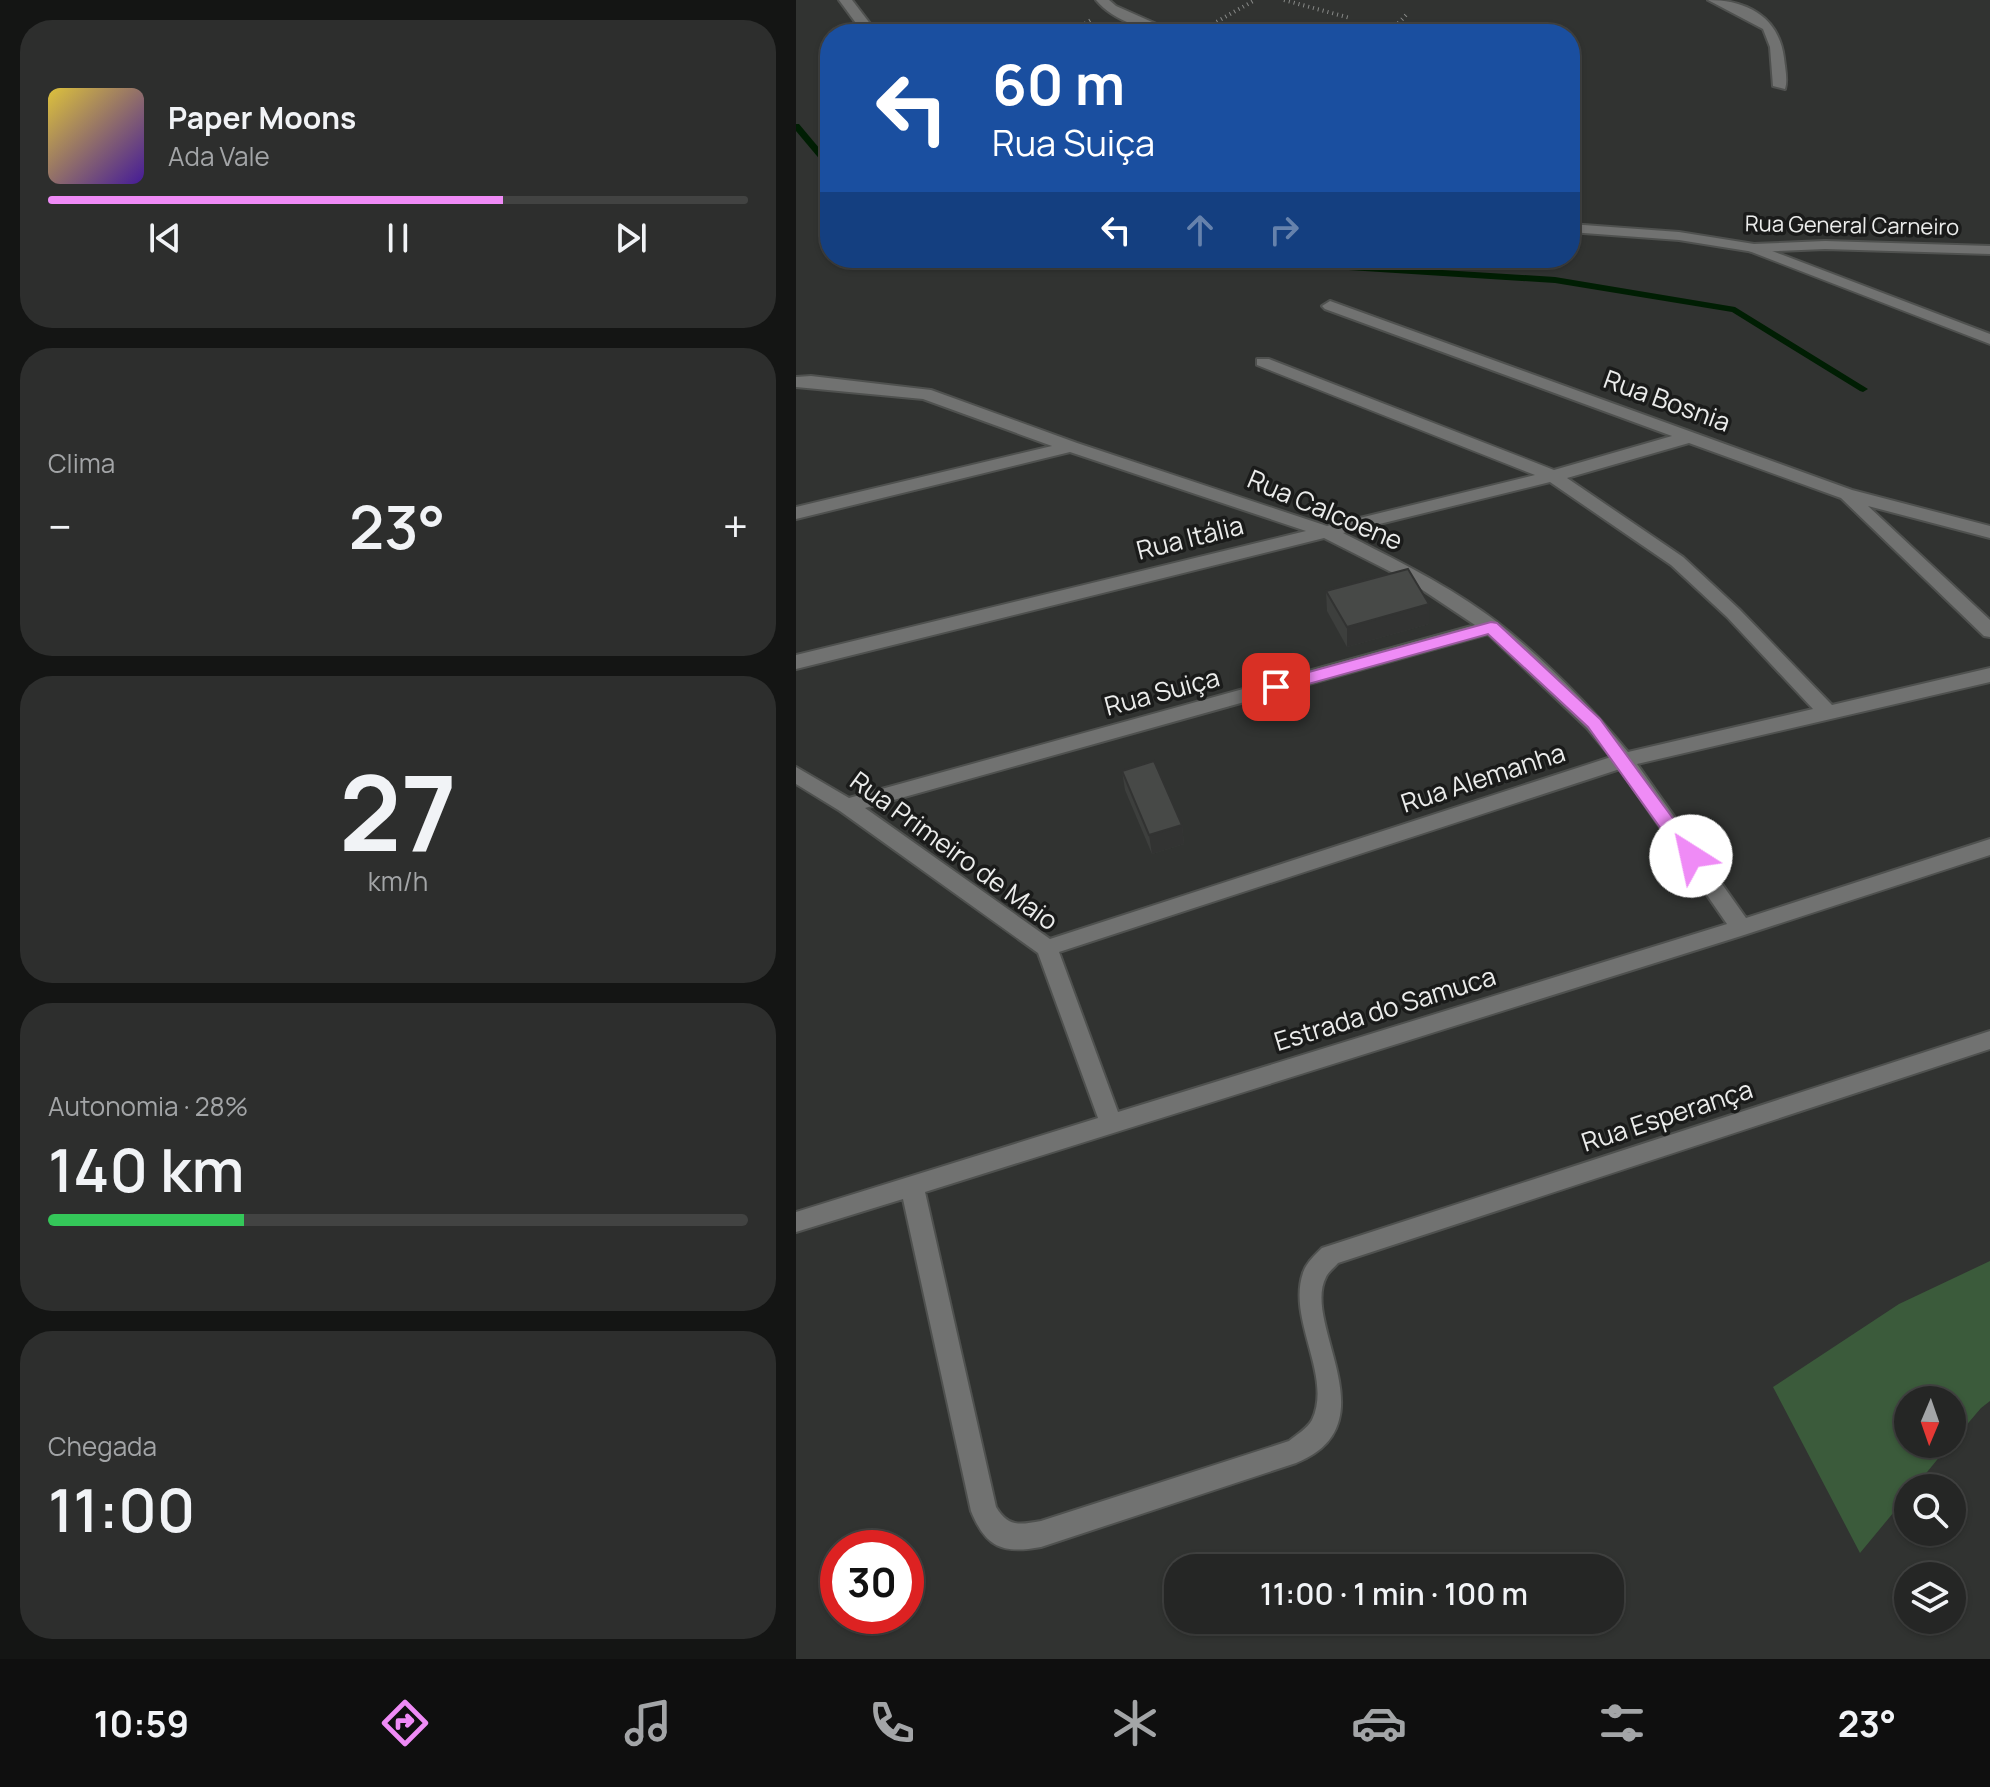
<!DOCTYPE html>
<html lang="pt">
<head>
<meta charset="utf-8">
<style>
  :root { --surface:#252625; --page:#2d2e2d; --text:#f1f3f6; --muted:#a3a5a7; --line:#424342; --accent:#ef8bf6 }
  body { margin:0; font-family:Manrope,sans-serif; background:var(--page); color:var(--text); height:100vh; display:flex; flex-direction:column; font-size:30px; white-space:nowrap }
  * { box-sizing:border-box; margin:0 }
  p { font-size:26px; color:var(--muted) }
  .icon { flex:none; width:44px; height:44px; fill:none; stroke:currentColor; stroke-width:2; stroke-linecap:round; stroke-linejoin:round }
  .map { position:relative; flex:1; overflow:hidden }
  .panel { display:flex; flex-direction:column; gap:20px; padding:20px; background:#141514; width:796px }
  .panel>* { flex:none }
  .top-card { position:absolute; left:24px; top:24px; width:760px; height:244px; border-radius:32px; box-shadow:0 2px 6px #0004,0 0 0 2px var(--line); background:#1a4fa0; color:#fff; overflow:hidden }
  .needle { width:52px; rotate:182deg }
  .buttons { position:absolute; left:1098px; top:1386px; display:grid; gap:16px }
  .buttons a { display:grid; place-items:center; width:72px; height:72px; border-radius:50%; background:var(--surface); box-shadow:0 2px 6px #0004,0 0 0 2px var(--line); font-size:40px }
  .speed { position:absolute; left:24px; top:1530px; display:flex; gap:16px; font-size:40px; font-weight:700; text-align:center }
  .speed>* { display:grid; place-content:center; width:104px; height:104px; border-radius:50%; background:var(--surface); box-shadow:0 2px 6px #0004,0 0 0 2px var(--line); line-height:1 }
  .speed .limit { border:12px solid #d22; background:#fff; color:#111 }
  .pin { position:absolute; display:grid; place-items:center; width:68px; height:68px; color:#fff; margin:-34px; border-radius:16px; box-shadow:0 4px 12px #0006 }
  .me { position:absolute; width:88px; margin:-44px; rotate:325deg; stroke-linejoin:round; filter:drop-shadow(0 0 6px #0008) }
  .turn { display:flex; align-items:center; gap:28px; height:168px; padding:0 40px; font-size:36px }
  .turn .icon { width:104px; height:104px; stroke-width:2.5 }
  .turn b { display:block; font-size:56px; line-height:68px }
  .lanes { display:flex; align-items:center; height:76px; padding:0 40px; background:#0003; justify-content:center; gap:40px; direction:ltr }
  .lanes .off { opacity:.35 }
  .big { font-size:60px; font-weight:600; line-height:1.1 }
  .panel .widget { flex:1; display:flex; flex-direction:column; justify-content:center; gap:12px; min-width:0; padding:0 28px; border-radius:32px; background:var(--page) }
  .panel .dial { align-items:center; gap:0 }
  .dial b { font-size:104px; line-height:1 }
  .song { display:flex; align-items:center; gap:24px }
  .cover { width:96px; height:96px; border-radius:12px; background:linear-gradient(135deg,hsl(50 70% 55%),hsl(260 70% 35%)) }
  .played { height:8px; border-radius:4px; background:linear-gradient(90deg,var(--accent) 65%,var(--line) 65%) }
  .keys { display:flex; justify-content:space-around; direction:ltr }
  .heat { display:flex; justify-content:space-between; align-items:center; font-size:44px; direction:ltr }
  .charge { height:12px; border-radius:6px; background:linear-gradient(90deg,#34c759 28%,var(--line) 0) }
  .trip { position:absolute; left:368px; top:1554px; width:460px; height:80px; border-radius:32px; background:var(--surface); box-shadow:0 2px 6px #0004,0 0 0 2px var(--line); font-weight:600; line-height:80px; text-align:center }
  .tabs { display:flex; height:128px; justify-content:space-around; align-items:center; background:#0f0f0f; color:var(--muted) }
  .tabs .icon { width:56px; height:56px }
  .tabs .selected { color:var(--accent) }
  .tabs b { font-size:36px; color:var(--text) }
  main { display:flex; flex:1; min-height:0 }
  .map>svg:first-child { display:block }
  .green { fill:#3b5b3b }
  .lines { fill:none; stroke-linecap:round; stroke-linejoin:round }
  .stream { fill:#001e03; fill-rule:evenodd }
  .service-casing { stroke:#4f514f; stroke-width:4 }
  .minor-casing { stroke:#4f514f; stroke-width:4 }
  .path { stroke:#888a88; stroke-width:4; stroke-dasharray:1 4; stroke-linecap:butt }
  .service { fill:#717271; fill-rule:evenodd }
  .minor { fill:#717271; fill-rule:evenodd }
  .wall { fill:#3d3f3d }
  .shaded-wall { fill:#323332 }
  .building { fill:#474947; stroke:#323332; stroke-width:2 }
  .route { fill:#ef8bf6; stroke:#9b5aa0; stroke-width:2 }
  .labels { text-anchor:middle; stroke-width:7; stroke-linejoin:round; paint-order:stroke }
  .far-street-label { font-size:22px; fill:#ebeceb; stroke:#1a1b1a }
  .street-label { font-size:26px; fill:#ebeceb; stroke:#1a1b1a }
</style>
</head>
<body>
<main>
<section class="panel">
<div class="widget">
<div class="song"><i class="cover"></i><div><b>Paper Moons</b><p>Ada Vale</p></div></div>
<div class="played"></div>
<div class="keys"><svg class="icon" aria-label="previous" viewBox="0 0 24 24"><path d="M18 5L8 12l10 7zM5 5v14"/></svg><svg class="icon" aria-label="pause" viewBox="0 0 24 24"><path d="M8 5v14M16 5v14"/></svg><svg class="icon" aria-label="next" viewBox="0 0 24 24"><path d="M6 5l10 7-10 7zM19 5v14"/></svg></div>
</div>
<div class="widget"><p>Clima</p>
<div class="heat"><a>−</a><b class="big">23°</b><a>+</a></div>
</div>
<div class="widget dial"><b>27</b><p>km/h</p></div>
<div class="widget"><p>Autonomia · 28%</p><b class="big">140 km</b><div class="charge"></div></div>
<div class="widget"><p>Chegada</p><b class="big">11:00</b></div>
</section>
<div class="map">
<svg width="1194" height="1659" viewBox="0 0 1194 1659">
  <rect width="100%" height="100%" fill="#313331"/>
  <!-- green -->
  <path class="green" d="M1194,1261V1401L1185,1408L1156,1442V1400H1112V1444H1154L1118,1488H1112V1495L1064,1553L977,1387L1103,1304Z"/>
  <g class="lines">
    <!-- stream -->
    <g class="stream">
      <path d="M0,124H3L34,161V169L31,168L0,131Z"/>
      <path d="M405,258H453L759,277L939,307L1072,389L1067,392L1064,391L936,312L759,283L410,261Z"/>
    </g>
    <!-- service casing -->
    <g class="service-casing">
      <g id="service">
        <path d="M300,0H313L320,6L383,34C356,34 317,21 300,0Z"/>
        <path d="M958,244L1194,334V344L953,251L951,248Z"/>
      </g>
    </g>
    <!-- minor casing -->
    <g class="minor-casing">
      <g id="minor">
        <path d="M43,0H56L82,34H68Z"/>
        <path d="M912,0C951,0 983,17 988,58C989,68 992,80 989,89L977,86L974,47L967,29Z"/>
        <path d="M774,224L883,232L958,244L1029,241L1194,246V254L1029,249L958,252L883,240L774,232Z"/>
        <path d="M534,301L1056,490L1194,526V538L1072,506L1194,620V637L1188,636L1045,498L893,443L771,478L887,557L943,609L1036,705L1194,668V682L841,764L950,918L1194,839V855L945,936L129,1192L200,1507C212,1527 223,1525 245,1521L493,1441C500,1435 511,1429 516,1420C537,1376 491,1320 507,1273C510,1263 519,1255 526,1248L1194,1031V1049L542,1263C539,1267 532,1272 530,1277C505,1324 596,1425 500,1463L245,1547C207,1554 190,1548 175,1511L107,1199L0,1232V1212L302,1118L242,953L44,811L0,784V767L53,798L679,625L613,581L528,538L0,669V655L510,531L274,452L0,519V507L256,446L127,399L0,387V377L15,376L135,390L281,443L531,526L739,475L461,365V359H473L758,470L876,436L529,309L526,306ZM754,482L875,565L931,617L1017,709L832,752C796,708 746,657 701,622C654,586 600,560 547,533ZM692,634L791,728L815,757L254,939L69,808ZM824,769L931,924L322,1112L263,952Z"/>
      </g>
    </g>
    <!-- path -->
    <g class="path">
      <path d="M488,0L554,18"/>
      <path d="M272,34L295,20"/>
      <path d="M399,34L459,0"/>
      <path d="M592,34L611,14"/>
    </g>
    <!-- service -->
    <use href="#service" class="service"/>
    <!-- minor -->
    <use href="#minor" class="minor"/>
  </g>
  <!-- wall -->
  <g class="wall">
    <path d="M530,591L633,604V624L551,647L531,611Z"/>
    <path d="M326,771L386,825L388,844L356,854L329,790Z"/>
  </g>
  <!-- shaded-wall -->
  <g class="shaded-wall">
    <path d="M633,604V624L551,647V627Z"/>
    <path d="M386,825L388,844L356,854L353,835Z"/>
  </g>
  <!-- building -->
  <g class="building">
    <path d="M612,569L633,604L551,627L530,591Z"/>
    <path d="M358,761L386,825L353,835L326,771Z"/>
  </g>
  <!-- route -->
  <path class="route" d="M695,622L701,623L804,719L901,851L904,856L901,861H888L792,727L692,634L480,693L472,687L480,681Z"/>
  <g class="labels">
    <!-- far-street labels -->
    <g class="far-street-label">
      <text transform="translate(1056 225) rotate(1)" y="8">Rua General Carneiro</text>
    </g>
    <!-- street labels -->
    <g class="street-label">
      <text transform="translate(871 401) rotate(20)" y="9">Rua Bosnia</text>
      <text transform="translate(529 510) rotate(23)" y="9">Rua Calcoene</text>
      <text transform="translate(394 538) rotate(-14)" y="9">Rua Itália</text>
      <text transform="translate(366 692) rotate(-15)" y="9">Rua Suiça</text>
      <text transform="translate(687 778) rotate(-18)" y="9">Rua Alemanha</text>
      <text transform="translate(158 851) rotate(36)" y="9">Rua Primeiro de Maio</text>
      <text transform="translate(589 1009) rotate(-17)" y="9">Estrada do Samuca</text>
      <text transform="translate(871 1116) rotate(-18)" y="9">Rua Esperança</text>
    </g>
  </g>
</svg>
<div class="buttons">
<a><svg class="needle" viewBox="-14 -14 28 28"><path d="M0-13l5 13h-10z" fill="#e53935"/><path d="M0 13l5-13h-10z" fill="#a3a5a7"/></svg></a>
<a><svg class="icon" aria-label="search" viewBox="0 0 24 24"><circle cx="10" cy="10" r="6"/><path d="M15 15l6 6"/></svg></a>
<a><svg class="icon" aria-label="layers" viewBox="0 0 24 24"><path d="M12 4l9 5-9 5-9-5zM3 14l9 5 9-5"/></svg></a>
</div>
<div class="speed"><div class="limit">30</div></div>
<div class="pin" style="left:480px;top:687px;background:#d93025"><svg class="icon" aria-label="arrive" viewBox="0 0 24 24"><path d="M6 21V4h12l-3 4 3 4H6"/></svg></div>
<svg class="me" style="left:895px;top:856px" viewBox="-20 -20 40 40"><circle r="19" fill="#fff"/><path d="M0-13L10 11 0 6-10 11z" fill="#ef8bf6"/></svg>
<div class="trip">11:00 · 1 min · 100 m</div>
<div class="top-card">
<div class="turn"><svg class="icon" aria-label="left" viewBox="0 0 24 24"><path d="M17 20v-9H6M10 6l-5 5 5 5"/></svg><div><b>60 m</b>Rua Suiça</div></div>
<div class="lanes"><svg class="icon" aria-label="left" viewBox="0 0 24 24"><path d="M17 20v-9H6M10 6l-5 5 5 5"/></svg><svg class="icon off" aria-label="ahead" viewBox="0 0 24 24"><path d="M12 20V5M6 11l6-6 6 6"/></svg><svg class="icon off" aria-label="right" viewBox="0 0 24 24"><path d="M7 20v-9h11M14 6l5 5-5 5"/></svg></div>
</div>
</div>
</main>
<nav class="tabs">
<b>10:59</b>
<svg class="icon selected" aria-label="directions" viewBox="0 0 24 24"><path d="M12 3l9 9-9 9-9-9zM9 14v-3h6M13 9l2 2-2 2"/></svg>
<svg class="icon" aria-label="music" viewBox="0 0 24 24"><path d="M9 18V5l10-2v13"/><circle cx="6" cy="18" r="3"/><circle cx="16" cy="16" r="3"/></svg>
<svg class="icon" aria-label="phone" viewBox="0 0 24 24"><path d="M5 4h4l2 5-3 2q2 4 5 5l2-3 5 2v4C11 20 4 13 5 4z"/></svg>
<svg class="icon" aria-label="climate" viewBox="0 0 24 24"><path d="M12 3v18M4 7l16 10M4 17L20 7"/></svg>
<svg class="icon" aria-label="car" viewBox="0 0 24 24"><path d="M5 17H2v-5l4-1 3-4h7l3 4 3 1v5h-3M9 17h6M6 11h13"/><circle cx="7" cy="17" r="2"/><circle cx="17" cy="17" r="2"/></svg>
<svg class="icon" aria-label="filters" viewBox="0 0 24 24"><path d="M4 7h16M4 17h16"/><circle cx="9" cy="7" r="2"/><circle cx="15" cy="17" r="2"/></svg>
<b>23°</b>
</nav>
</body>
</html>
